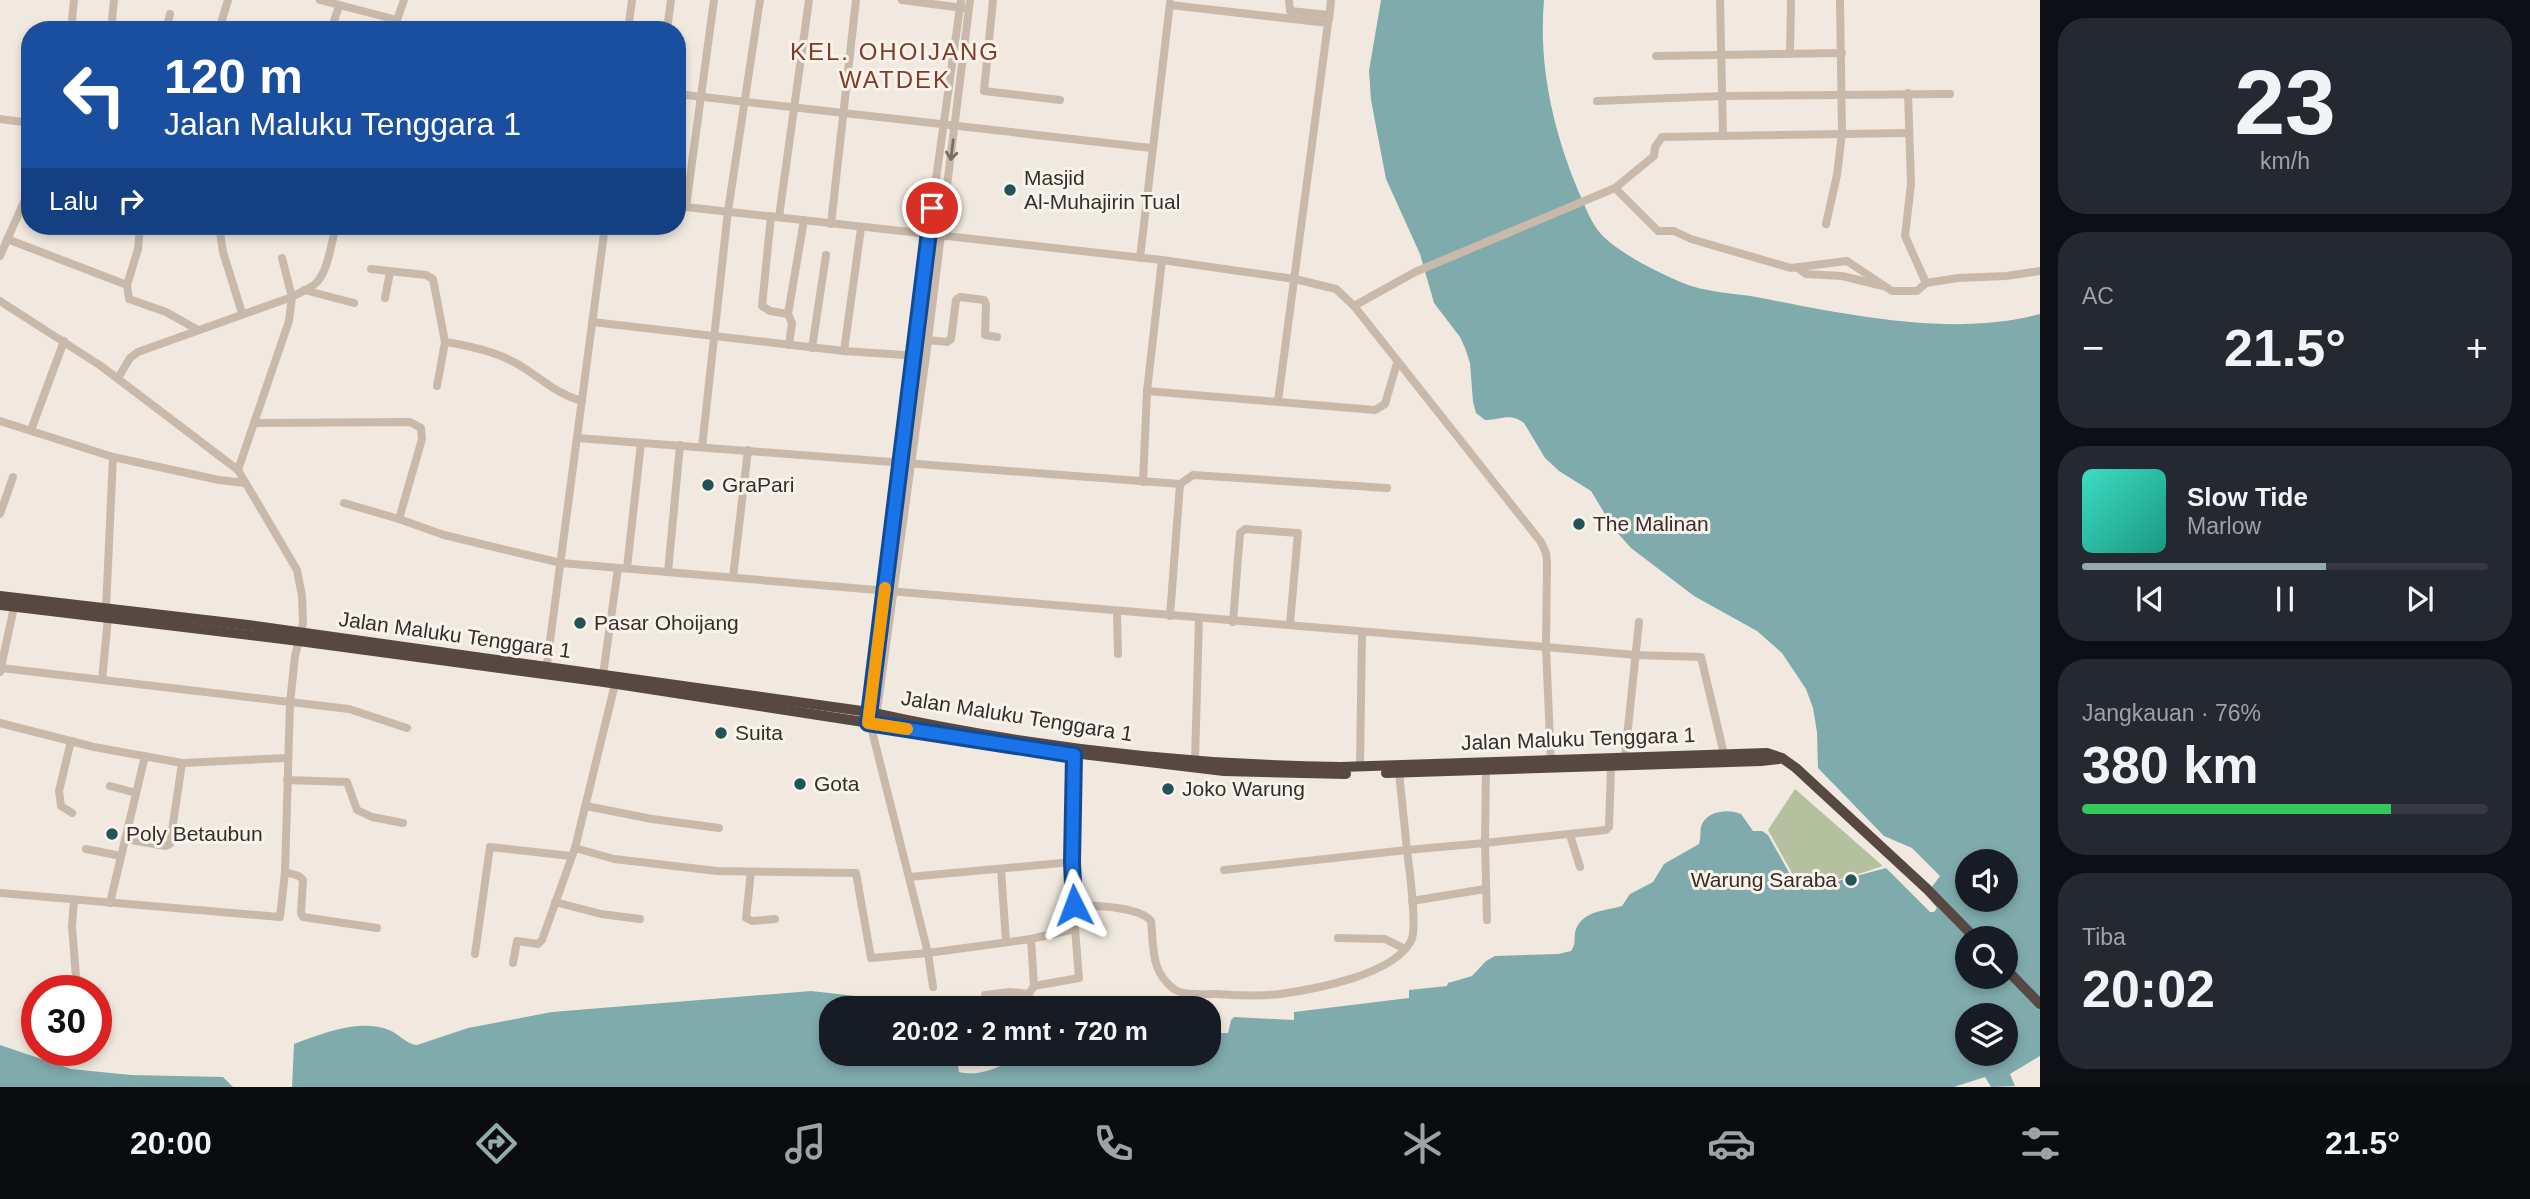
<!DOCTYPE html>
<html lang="id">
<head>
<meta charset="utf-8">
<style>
  :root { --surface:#171b24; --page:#242831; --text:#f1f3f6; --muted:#9ea1a6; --line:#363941; --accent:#94abae }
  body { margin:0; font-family:Helvetica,sans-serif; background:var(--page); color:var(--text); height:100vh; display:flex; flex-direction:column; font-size:26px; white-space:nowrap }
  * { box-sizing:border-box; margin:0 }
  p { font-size:23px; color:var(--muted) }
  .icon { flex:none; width:38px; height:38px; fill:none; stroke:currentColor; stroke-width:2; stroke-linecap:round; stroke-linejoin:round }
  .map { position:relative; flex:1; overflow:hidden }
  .panel { display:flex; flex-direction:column; gap:18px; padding:18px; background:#0d0f14; width:490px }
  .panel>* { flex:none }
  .hud { position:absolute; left:21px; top:21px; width:665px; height:214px; border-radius:28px; box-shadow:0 4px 10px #0003; background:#1a4fa0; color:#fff; overflow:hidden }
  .controls { position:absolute; left:1955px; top:849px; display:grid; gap:14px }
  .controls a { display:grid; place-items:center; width:63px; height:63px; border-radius:50%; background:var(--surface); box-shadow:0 4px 10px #0003; font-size:35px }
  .speed { position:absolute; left:21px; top:975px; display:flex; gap:14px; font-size:35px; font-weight:700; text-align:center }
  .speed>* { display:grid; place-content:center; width:91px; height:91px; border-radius:50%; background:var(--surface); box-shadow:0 4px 10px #0003; line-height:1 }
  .speed .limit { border:10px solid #d22; background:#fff; color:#111 }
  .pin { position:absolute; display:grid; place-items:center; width:60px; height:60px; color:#fff; margin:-30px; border:4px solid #fff; border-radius:50%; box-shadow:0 2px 7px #0007 }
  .me { position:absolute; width:77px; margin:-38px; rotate:357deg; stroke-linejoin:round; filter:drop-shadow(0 0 5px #0008) }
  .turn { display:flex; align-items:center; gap:24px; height:147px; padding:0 28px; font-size:32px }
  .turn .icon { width:91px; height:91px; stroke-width:2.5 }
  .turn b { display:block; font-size:49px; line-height:60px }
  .then { display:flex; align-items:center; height:66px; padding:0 28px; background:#0003; gap:14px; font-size:26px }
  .big { font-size:52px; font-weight:600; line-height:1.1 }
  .panel .tile { flex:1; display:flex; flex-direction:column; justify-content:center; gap:10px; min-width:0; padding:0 24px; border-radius:28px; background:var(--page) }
  .panel .dial { align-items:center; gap:0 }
  .dial b { font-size:91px; line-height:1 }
  .song { display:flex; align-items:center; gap:21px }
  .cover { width:84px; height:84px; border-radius:10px; background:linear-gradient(135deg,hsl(170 70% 55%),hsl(170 70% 35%)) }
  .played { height:7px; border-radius:4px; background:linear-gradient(90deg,var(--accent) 60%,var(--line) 60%) }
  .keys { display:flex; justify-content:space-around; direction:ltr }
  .heat { display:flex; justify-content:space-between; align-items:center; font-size:38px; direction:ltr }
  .charge { height:10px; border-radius:5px; background:linear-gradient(90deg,#34c759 76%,var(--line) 0) }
  .trip { position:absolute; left:819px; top:996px; width:402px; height:70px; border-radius:28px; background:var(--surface); box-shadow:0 4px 10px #0003; font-weight:600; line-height:70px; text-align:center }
  .tab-bar { display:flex; height:112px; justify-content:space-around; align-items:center; background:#090b0e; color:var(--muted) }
  .tab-bar .icon { width:49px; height:49px }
  .tab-bar .on { color:var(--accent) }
  .tab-bar b { font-size:32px; color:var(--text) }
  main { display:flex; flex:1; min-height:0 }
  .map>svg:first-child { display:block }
  .green { fill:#b5c09f }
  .water { fill:#7fabad; fill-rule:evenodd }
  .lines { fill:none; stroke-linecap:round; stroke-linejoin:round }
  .minor { stroke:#c9b9ab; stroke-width:8 }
  .highway { stroke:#584842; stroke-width:10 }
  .oneway { stroke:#796d64 }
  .route-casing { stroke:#114b97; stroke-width:18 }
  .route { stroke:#1a73e8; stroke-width:12 }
  .slow { stroke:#f59e0b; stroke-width:12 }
  .poi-dot { fill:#225357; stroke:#f9f3eb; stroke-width:2.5 }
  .labels { text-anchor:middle; stroke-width:6; stroke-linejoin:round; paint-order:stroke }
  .poi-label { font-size:21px; fill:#372e2a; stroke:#f9f3eb; text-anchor:start }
  .street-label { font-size:21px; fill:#372e2a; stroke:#f9f3eb }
  .quarter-label { font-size:24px; letter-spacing:2px; fill:#823d27; stroke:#f9f3eb }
</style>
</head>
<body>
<main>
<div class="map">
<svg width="2040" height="1087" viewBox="0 0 2040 1087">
  <rect width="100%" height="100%" fill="#f1e9df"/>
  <!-- green -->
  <path class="green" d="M1795,789L1883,866C1866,871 1847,879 1829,881C1815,882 1812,875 1797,882L1768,830Z"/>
  <!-- water -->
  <g class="water">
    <path d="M1381,0H1544C1538,67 1554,135 1581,197C1587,211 1593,227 1605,238C1623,255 1659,273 1683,283C1704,292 1733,293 1756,297C1845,314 1951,338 2040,314V1056L2010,1074L2015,1086L1991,1087L1985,1077L1954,1087H292L294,1044C321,1034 360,1018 389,1030C400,1034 405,1044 417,1045L468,1028L552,1012L811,991L865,997L866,1008H831V1054H956L959,1072C978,1077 1005,1067 1018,1054H1209V1033H1228L1231,1020L1234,1017L1294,1020V1012L1409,998V990L1447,986L1448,983L1472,976L1486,961L1495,956L1558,954L1571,951C1577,943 1573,937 1576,929C1584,910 1606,911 1622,906L1630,894L1653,882L1664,864L1699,844C1701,838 1700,833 1701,827C1705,811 1728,808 1741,814L1753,831H1762L1768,835L1796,885L1807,880L1834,882L1886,868L1930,912H1934L1937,908L1926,895L1940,876L1912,848L1884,836L1818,768L1817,732L1813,708L1806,689L1782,653L1757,631L1694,596L1631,548L1614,529L1591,491L1559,471L1545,458L1524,423C1510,412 1500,420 1485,420L1476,413L1473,402L1470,363L1465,348L1460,337L1434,303L1420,254L1386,179L1371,100L1369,71ZM1967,861H2006V900H1967ZM1967,938H2006V976H1967ZM1967,1015H2006V1054H1967Z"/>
    <path d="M892,998C911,998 936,994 951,1008H892Z"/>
    <path d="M0,1045L71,1069L131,1075L223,1077L233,1087H0Z"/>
  </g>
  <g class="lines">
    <!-- minor -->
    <g class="minor">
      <path d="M320,0L397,20L394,30"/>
      <path d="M902,0L963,8"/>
      <path d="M993,0L984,91L1060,100"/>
      <path d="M1289,0L1290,11L1329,15"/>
      <path d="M1720,0L1723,135"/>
      <path d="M1170,5L1328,23L1278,401"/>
      <path d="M397,20L404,0"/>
      <path d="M1329,20L1331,0"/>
      <path d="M71,30L74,0"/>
      <path d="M111,30L114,0"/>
      <path d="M166,30L170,14"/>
      <path d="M219,30L228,0"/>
      <path d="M331,30L339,6"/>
      <path d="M628,30L632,0"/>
      <path d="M667,30L671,0"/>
      <path d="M1790,54L1791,0"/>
      <path d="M1656,56L1842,53"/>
      <path d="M1908,93L1911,184L1905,236L1926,283"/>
      <path d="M677,94L1151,148"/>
      <path d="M1597,101L1722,96L1950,94"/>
      <path d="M0,119L30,123"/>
      <path d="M1615,188L1654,156L1655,147L1662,137L1909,133"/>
      <path d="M686,207L714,0"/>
      <path d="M771,216L762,306L770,311L788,314"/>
      <path d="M779,217L809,0"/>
      <path d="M831,224L856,0"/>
      <path d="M1826,224L1837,175L1842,133L1840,0"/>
      <path d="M219,226L223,252L242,313"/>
      <path d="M291,230L335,229"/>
      <path d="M7,239L127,285L138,249L140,226"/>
      <path d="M0,256L30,188"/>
      <path d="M1140,258L1170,3"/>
      <path d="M1798,268L1806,274L1842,276L1883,286"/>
      <path d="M371,269L426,275L433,279L445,342L437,386"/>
      <path d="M127,285L129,299L166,312L198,330"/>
      <path d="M304,290L354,303"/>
      <path d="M385,298L390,272"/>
      <path d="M0,301L101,366L238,470L297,570L302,596L303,623L295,656L290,703L285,872L280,917L0,893"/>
      <path d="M1354,306L1415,272L1615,188L1658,231H1674L1691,239L1791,268L1847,261L1892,291H1917L1926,283L1958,278L2006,276L2040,271"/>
      <path d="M592,322L844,351L920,356"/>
      <path d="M928,340L947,342L951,339L956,300L960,297L984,300L986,304L985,335L997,337"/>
      <path d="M445,342C472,346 502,353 524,368C544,381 559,395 582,401"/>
      <path d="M789,345L792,323L788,314L804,220"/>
      <path d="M812,348L826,255"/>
      <path d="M844,351L861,228"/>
      <path d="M118,378L130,358L138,352L292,297C300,292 311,289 317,282C329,268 331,243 336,226"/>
      <path d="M1147,391L1375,410L1385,404L1397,363"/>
      <path d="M0,421L113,457L219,480L245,483"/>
      <path d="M254,423L289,321L292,297L282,258"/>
      <path d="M31,430L64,341"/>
      <path d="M577,438L1180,484L1170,616"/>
      <path d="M702,447L728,211L760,0"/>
      <path d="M238,470L254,423L410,422L421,428L422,439L399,519L444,535L561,563L1546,647L1547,563L1546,553L1541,542L1354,306L1336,289L1295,279L1162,260L677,206"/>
      <path d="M1143,482L1147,391L1162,260"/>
      <path d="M1180,484L1193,475L1387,488"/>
      <path d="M344,503L399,519"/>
      <path d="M0,514L13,477"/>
      <path d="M627,568L641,443"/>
      <path d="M668,572L680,445"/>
      <path d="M733,577L748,450"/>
      <path d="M106,609L113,457"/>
      <path d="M1117,612L1118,654"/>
      <path d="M1233,622L1240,533L1245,529L1298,533L1290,624"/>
      <path d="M1,668L349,709L407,728"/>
      <path d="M546,671L605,226"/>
      <path d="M0,672L14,607"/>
      <path d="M603,675L618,568"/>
      <path d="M102,680L108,618"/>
      <path d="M876,718L926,356L970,0"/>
      <path d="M0,723L94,747L182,763L288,758"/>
      <path d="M71,741L59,791L61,806L72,813"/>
      <path d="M1625,757L1639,622"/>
      <path d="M1195,760L1199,619"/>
      <path d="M1551,765L1546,647L1636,655L1701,657L1724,754"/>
      <path d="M1360,766L1362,632"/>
      <path d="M1486,769L1485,843L1606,830L1609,827L1611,766"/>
      <path d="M1399,772L1407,850L1485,843L1487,920"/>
      <path d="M287,780L347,782L357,810L372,817L403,823"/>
      <path d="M110,786L136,793"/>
      <path d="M586,806L652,819L719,828"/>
      <path d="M1570,835L1580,867"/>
      <path d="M125,839L166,846L170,844L182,763"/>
      <path d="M575,848L614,859L717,871L856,873L871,958L928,953L872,731L868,723L928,236L961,0"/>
      <path d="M86,849L121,856"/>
      <path d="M1001,869L1006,942"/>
      <path d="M285,872L299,876L303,880L301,913L303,917L377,928"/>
      <path d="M751,872L746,918L752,921L775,919"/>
      <path d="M909,877L1072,862"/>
      <path d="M74,900L72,926L77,990"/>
      <path d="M1412,901L1485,889"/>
      <path d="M555,902L601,914L640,919"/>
      <path d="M110,903L145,756"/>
      <path d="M1074,905C1094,906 1139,906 1151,921C1154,947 1150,971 1174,989C1184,996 1203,994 1216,994C1237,995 1260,997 1280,994C1316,989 1393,975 1411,941C1418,928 1409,868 1407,850L1224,870"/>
      <path d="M1338,938L1385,939L1405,949"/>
      <path d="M475,954L490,847L571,856"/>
      <path d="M513,963L517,941L538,944L542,940L575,848L615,684"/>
      <path d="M1034,986L1079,978L1075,929"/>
      <path d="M933,987L928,953L1031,939L1075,929L1072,862L1075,750"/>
      <path d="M985,995L1010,992L1029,994"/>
      <path d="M1024,1001L1034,986L1031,939"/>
      <path d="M70,1057L71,1050"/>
    </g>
    <!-- highway -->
    <g class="highway">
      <path d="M0,596L248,625L869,712C1023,746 1182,765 1340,767L1767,753L1782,758L1796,768L1927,889L1975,938"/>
      <path d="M0,605L299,641L604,682L974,739"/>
      <path d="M1048,750L1224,771L1346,774"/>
      <path d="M1386,773L1761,761L1779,759"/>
      <path d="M2006,969L2040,1004"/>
    </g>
  </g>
  <!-- one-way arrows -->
  <defs><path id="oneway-shaft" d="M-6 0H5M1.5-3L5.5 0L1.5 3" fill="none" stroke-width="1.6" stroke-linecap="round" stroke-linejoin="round" transform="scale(1.75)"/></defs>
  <use class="oneway" href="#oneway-shaft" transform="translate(952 150) rotate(97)"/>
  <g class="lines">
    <!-- route casing -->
    <g class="route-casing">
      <path id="route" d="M932,208L868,723L1074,755L1072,862L1074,905"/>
    </g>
    <!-- route -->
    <use href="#route" class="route"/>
    <!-- slow -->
    <path class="slow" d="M885,588L868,723L907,729"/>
  </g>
  <!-- markers -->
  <g class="poi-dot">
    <circle cx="1010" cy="190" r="7"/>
    <circle cx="708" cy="485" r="7"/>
    <circle cx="1579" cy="524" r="7"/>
    <circle cx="580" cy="623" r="7"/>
    <circle cx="721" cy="733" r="7"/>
    <circle cx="800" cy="784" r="7"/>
    <circle cx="1168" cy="789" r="7"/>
    <circle cx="112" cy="834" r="7"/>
    <circle cx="1851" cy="880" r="7"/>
  </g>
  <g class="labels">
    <!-- poi labels -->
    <g class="poi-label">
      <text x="1024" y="185">Masjid<tspan x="1024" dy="24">Al-Muhajirin Tual</tspan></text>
      <text x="722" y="492">GraPari</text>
      <text x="1593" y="531">The Malinan</text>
      <text x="594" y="630">Pasar Ohoijang</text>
      <text x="735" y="740">Suita</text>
      <text x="814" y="791">Gota</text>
      <text x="1182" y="796">Joko Warung</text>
      <text x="126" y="841">Poly Betaubun</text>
      <text x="1837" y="887" text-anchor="end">Warung Saraba</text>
    </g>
    <!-- street labels -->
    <g class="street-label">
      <text transform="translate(455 635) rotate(8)" y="7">Jalan Maluku Tenggara 1</text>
      <text transform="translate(1017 716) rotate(9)" y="7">Jalan Maluku Tenggara 1</text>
      <text transform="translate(1578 739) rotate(-2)" y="7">Jalan Maluku Tenggara 1</text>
    </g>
    <!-- quarter labels -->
    <g class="quarter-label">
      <text x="895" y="60">KEL. OHOIJANG<tspan x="895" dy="28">WATDEK</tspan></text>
    </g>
  </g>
</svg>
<div class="controls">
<a><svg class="icon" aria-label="sound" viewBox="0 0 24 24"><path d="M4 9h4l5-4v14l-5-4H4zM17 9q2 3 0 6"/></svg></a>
<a><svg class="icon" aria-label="search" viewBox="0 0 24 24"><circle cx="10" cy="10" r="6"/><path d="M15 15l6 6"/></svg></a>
<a><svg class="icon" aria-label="layers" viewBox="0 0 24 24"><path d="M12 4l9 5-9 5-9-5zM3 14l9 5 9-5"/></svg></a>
</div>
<div class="speed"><div class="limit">30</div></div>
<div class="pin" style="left:932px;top:208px;background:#d93025"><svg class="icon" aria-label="arrive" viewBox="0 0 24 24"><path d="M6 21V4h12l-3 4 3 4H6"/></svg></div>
<svg class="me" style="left:1074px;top:905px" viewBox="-20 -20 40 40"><path d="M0-17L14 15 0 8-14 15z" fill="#1a73e8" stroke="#fff" stroke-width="4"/></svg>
<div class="trip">20:02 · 2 mnt · 720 m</div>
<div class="hud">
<div class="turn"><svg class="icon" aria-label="left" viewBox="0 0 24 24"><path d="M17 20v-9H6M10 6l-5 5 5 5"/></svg><div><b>120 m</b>Jalan Maluku Tenggara 1</div></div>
<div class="then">Lalu<svg class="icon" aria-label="right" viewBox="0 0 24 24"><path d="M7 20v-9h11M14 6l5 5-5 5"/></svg></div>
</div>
</div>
<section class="panel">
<div class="tile dial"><b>23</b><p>km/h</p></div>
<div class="tile"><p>AC</p>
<div class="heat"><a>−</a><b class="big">21.5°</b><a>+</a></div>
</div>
<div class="tile">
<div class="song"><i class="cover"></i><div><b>Slow Tide</b><p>Marlow</p></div></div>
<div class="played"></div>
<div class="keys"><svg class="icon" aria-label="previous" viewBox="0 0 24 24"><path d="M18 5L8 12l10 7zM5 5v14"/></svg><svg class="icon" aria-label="pause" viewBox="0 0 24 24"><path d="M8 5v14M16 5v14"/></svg><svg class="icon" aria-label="next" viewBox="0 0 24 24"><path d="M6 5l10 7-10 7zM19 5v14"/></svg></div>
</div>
<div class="tile"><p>Jangkauan · 76%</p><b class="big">380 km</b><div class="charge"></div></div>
<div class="tile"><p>Tiba</p><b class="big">20:02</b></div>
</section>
</main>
<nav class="tab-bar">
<b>20:00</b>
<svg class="icon on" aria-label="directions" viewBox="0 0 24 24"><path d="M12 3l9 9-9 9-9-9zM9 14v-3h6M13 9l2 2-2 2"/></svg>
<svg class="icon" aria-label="music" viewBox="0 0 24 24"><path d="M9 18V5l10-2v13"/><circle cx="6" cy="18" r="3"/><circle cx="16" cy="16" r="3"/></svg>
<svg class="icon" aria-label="phone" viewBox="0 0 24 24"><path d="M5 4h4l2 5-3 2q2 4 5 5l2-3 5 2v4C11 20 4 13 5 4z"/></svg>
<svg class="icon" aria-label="climate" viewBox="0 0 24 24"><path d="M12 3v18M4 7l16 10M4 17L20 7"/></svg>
<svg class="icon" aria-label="car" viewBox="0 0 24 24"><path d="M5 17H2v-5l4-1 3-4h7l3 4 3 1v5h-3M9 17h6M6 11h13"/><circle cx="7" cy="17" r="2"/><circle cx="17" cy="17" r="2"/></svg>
<svg class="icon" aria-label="filters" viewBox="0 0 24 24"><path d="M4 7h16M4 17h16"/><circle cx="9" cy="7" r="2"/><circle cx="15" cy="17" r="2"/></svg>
<b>21.5°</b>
</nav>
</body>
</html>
